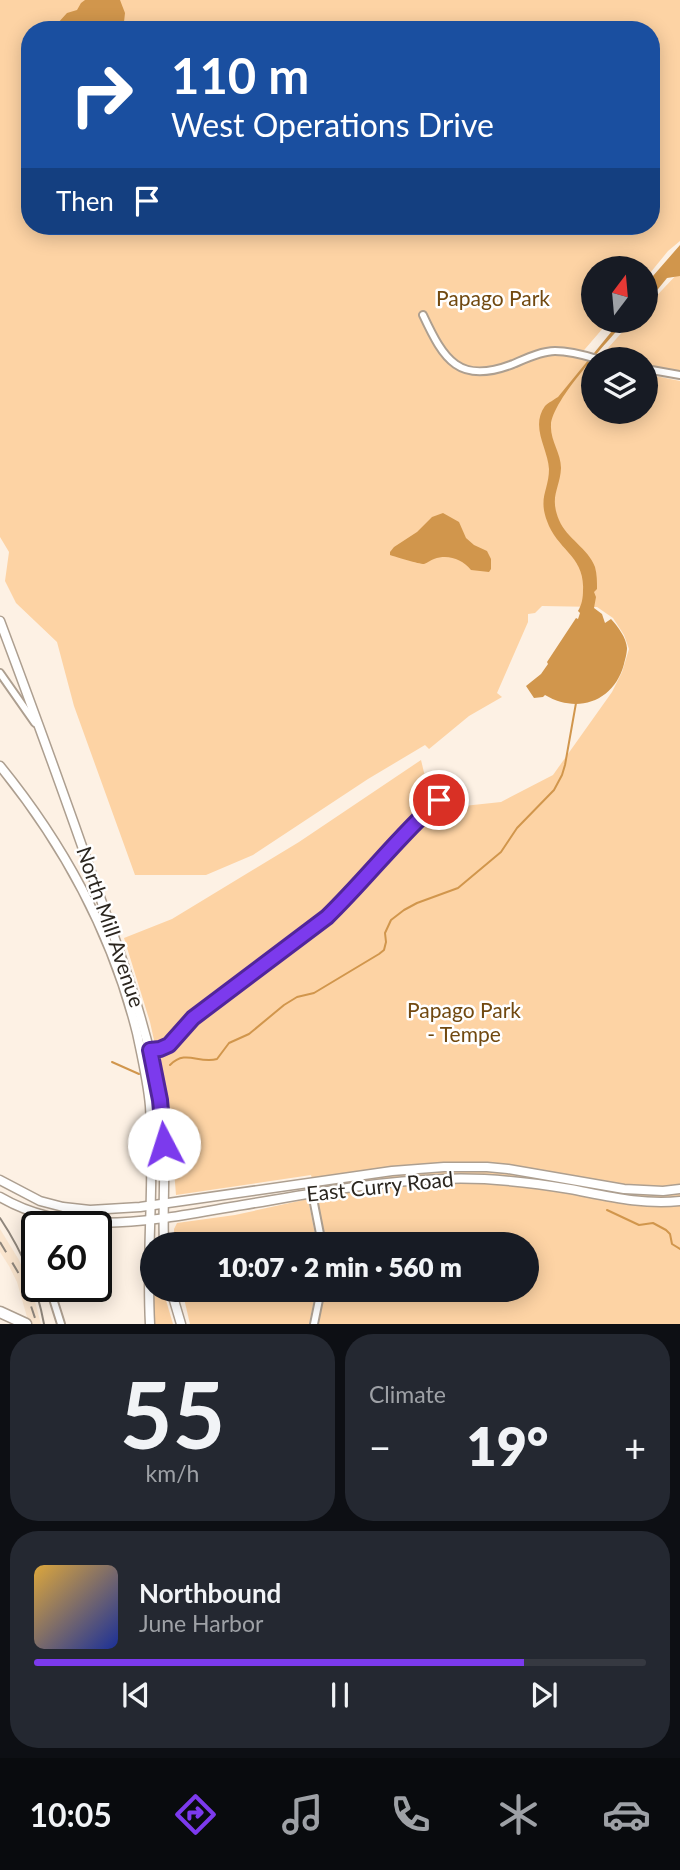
<!DOCTYPE html>
<html lang="en">
<head>
<meta charset="utf-8">
<style>
  :root { --surface:#171b24; --page:#242831; --text:#f1f3f6; --muted:#9ea1a6; --line:#363941; --accent:#7c3aed }
  body { margin:0; font-family:Lato,sans-serif; background:var(--page); color:var(--text); height:100vh; display:flex; flex-direction:column; font-size:26px; white-space:nowrap }
  * { box-sizing:border-box; margin:0 }
  p { font-size:23px; color:var(--muted) }
  .icon { flex:none; width:38px; height:38px; fill:none; stroke:currentColor; stroke-width:2; stroke-linecap:round; stroke-linejoin:round }
  .map { position:relative; height:1324px; overflow:hidden }
  .side { display:flex; flex-direction:column; gap:10px; padding:10px; background:#0d0f14; flex:1 }
  .side>* { flex:none }
  .top-card { position:absolute; left:21px; top:21px; width:639px; height:214px; border-radius:28px; box-shadow:0 4px 18px #0003; background:#1a4fa0; color:#fff; overflow:hidden }
  .needle { width:46px; rotate:16deg }
  .buttons { position:absolute; left:581px; top:256px; display:grid; gap:14px }
  .buttons a { display:grid; place-items:center; width:77px; height:77px; border-radius:50%; background:var(--surface); box-shadow:0 4px 18px #0003; font-size:35px }
  .speed { position:absolute; left:21px; top:1211px; display:flex; gap:14px; font-size:35px; font-weight:700; text-align:center }
  .speed>* { display:grid; place-content:center; width:91px; height:91px; border-radius:50%; background:var(--surface); box-shadow:0 4px 18px #0003; line-height:1 }
  .speed .limit { border:4px solid #111; border-radius:10px; background:#fff; color:#111 }
  .pin { position:absolute; display:grid; place-items:center; width:60px; height:60px; color:#fff; margin:-30px; border:4px solid #fff; border-radius:50%; box-shadow:0 2px 7px #0007 }
  .me { position:absolute; width:77px; margin:-38px; rotate:355deg; stroke-linejoin:round; filter:drop-shadow(0 0 5px #0008) }
  .turn { display:flex; align-items:center; gap:24px; height:147px; padding:0 35px; font-size:32px }
  .turn .icon { width:91px; height:91px; stroke-width:2.5 }
  .turn b { display:block; font-size:49px; line-height:60px }
  .then { display:flex; align-items:center; height:66px; padding:0 35px; background:#0003; gap:14px; font-size:26px }
  .big { font-size:52px; font-weight:800; line-height:1.1 }
  .side .widget { flex:1; display:flex; flex-direction:column; justify-content:center; gap:10px; min-width:0; padding:0 24px; border-radius:28px; background:var(--page) }
  .side .dial { align-items:center; gap:0 }
  .dial b { font-size:91px; line-height:1 }
  .song { display:flex; align-items:center; gap:21px }
  .cover { width:84px; height:84px; border-radius:10px; background:linear-gradient(135deg,hsl(40 70% 55%),hsl(230 70% 35%)) }
  .played { height:7px; border-radius:4px; background:linear-gradient(90deg,var(--accent) 80%,var(--line) 80%) }
  .keys { display:flex; justify-content:space-around; direction:ltr }
  .heat { display:flex; justify-content:space-between; align-items:center; font-size:38px; direction:ltr }
  .side .tiles { flex:1; display:grid; gap:10px; grid-template-columns:1fr 1fr }
  .widget:last-child { grid-column:span 2 }
  .trip { position:absolute; left:140px; top:1232px; width:399px; height:70px; border-radius:35px; background:var(--surface); box-shadow:0 4px 18px #0003; font-weight:800; line-height:70px; text-align:center }
  .tabs { display:flex; height:112px; justify-content:space-around; align-items:center; background:#090b0e; color:var(--muted) }
  .tabs .icon { width:49px; height:49px }
  .tabs .active { color:var(--accent) }
  .tabs b { font-size:32px; color:var(--text) }
  .map>svg:first-child { display:block }
  .built { fill:#fae5ce }
  .green { fill:#fdd3a4; fill-rule:evenodd }
  .water { fill:#d1964c }
  .lines { fill:none; stroke-linecap:round; stroke-linejoin:round }
  .stream { stroke:#d1964c; stroke-width:2 }
  .minor-casing { stroke:#ad9f90; stroke-width:10 }
  .major-casing { stroke:#ad9f90; stroke-width:11 }
  .highway-casing { stroke:#ad9f90; stroke-width:13 }
  .minor { stroke:#fff; stroke-width:6 }
  .major { stroke:#fff; stroke-width:8 }
  .highway { stroke:#fff; stroke-width:10 }
  .tram { stroke:#8f867c; stroke-width:2 }
  .rail { stroke:#8f867c; stroke-width:2; stroke-dasharray:12 12; stroke-linecap:butt }
  .route-casing { stroke:#51269a; stroke-width:18 }
  .route { stroke:#7c3aed; stroke-width:12 }
  .labels { text-anchor:middle; stroke-width:5; stroke-linejoin:round; paint-order:stroke }
  .park-label { font-size:21px; fill:#714910; stroke:#fff }
  .street-label { font-size:21px; fill:#2b261f; stroke:#fff }
</style>
</head>
<body>
<div class="map">
<svg width="680" height="1324" viewBox="0 0 680 1324">
  <rect width="100%" height="100%" fill="#fdf1e4"/>
  <!-- built -->
  <path class="built" d="M0,1229L19,1260L32,1290L41,1324H29L17,1282L9,1266L0,1252Z"/>
  <!-- green -->
  <g class="green">
    <path d="M0,0H680V241L668,251L646,278V268H593V320H610L579,356L593,362V411H646V374L680,381V1324H318L326,1290H527V1244H327L311,1175L176,1195L169,1108L150,1022L124,938L172,919L299,842L421,760L429,793L445,808L501,802L553,775L612,692L622,672L629,649L624,635L613,618L597,607L542,606L535,613L528,614V622L497,693L502,697L469,716L429,749L425,745L368,779L253,855L206,875H135L74,706L57,642L16,603L5,581L9,552L0,537ZM30,30H651V226H30Z"/>
    <path d="M680,271V372L646,365V359H609L600,357L633,320H646V307Z"/>
    <path d="M308,1199L317,1244H174V1229L177,1223L235,1215Z"/>
    <path d="M152,1290H163L173,1324H155Z"/>
    <path d="M182,1290H316L309,1324H190Z"/>
  </g>
  <!-- water -->
  <g class="water">
    <path d="M85,0H120L125,13L124,22L135,30H82L78,23H69L67,30H58L57,24L67,13L77,10L81,3Z"/>
    <path d="M680,245V276L667,278L654,294L646,298V284Z"/>
    <path d="M621,320H626C608,342 552,400 551,425C550,440 561,453 561,468C560,489 549,496 559,520C567,539 588,548 595,567C597,574 597,582 597,589L594,592L596,597L594,608L602,614L605,623L611,619C618,627 626,637 627,648C627,653 625,660 624,664C614,702 577,714 545,695L543,697L534,698L526,686L541,674L548,664L547,662L576,618L578,619L580,613L578,611C582,604 583,598 583,590C585,556 557,550 547,521C538,497 549,490 549,469C548,448 530,427 545,406C548,403 555,399 558,397Z"/>
    <path d="M443,513L459,522L466,538L474,545L487,551L491,559V569L489,572L471,570C462,559 448,554 434,559C431,560 427,563 424,564C419,564 396,557 390,555V552L394,547L417,532L432,517Z"/>
  </g>
  <g class="lines">
    <!-- stream -->
    <g class="stream">
      <path d="M112,1062L139,1074"/>
      <path d="M170,1065C186,1049 198,1064 217,1059L229,1043L249,1034L284,1005L297,997L314,993L379,954L384,950L386,942L385,933L391,920L404,910L417,903L458,888L501,852L517,828L554,790L562,775L565,765L576,703"/>
      <path d="M607,1210L639,1225L653,1223L666,1230L670,1234L672,1244L680,1249"/>
    </g>
    <!-- minor casing -->
    <g class="minor-casing">
      <g id="minor">
        <path d="M423,315C444,360 459,385 513,364C525,359 541,351 555,351C569,351 584,355 597,359"/>
        <path d="M646,369L680,375"/>
        <path d="M0,673L35,723"/>
        <path d="M146,1051L160,1049L169,1045L193,1019L327,917C366,879 399,836 439,800"/>
        <path d="M310,1183L322,1244"/>
        <path d="M37,1251L32,1237L38,1214"/>
        <path d="M49,1286L61,1324"/>
        <path d="M314,1324L321,1290"/>
      </g>
    </g>
    <!-- major casing -->
    <g class="major-casing">
      <g id="major">
        <path d="M0,621C33,709 65,797 96,886C122,958 147,1025 160,1101C168,1148 162,1196 164,1244"/>
        <path d="M0,766C65,846 112,933 137,1033C142,1057 148,1082 150,1106C155,1179 146,1251 150,1324"/>
        <path d="M0,1180L40,1201L63,1207L90,1210L140,1207L392,1171L444,1167H487L508,1169L624,1189L663,1191L680,1189"/>
        <path d="M0,1197C75,1241 163,1218 243,1205C309,1194 376,1181 443,1179C486,1177 528,1182 570,1189C607,1196 642,1205 680,1201"/>
        <path d="M171,1290L181,1324"/>
      </g>
    </g>
    <!-- highway casing -->
    <g class="highway-casing">
      <path id="highway" d="M0,1312L26,1324"/>
    </g>
    <!-- minor -->
    <use href="#minor" class="minor"/>
    <!-- major -->
    <use href="#major" class="major"/>
    <!-- highway -->
    <use href="#highway" class="highway"/>
    <!-- tram -->
    <path class="tram" d="M0,1218C22,1251 37,1285 44,1324"/>
    <!-- rail -->
    <path class="rail" d="M0,1242L22,1279L37,1324"/>
  </g>
  <g class="lines">
    <!-- route casing -->
    <g class="route-casing">
      <path id="route" d="M164,1144L160,1100L150,1050L160,1049L169,1045L193,1018L327,917C366,879 399,836 439,800"/>
    </g>
    <!-- route -->
    <use href="#route" class="route"/>
  </g>
  <g class="labels">
    <!-- park labels -->
    <g class="park-label">
      <text x="493" y="306">Papago Park</text>
      <text x="464" y="1018">Papago Park<tspan x="464" dy="24">- Tempe</tspan></text>
    </g>
    <!-- street labels -->
    <g class="street-label">
      <text transform="translate(110 927) rotate(71)" y="7">North Mill Avenue</text>
      <text transform="translate(380 1187) rotate(-6)" y="7">East Curry Road</text>
    </g>
  </g>
</svg>
<div class="buttons">
<a><svg class="needle" viewBox="-14 -14 28 28"><path d="M0-13l5 13h-10z" fill="#e53935"/><path d="M0 13l5-13h-10z" fill="#9ea1a6"/></svg></a>
<a><svg class="icon" aria-label="layers" viewBox="0 0 24 24"><path d="M12 4l9 5-9 5-9-5zM3 14l9 5 9-5"/></svg></a>
</div>
<div class="speed"><div class="limit">60</div></div>
<div class="pin" style="left:439px;top:800px;background:#d93025"><svg class="icon" aria-label="arrive" viewBox="0 0 24 24"><path d="M6 21V4h12l-3 4 3 4H6"/></svg></div>
<svg class="me" style="left:164px;top:1144px" viewBox="-20 -20 40 40"><circle r="19" fill="#fff"/><path d="M0-13L10 11 0 6-10 11z" fill="#7c3aed"/></svg>
<div class="trip">10:07 · 2 min · 560 m</div>
<div class="top-card">
<div class="turn"><svg class="icon" aria-label="right" viewBox="0 0 24 24"><path d="M7 20v-9h11M14 6l5 5-5 5"/></svg><div><b>110 m</b>West Operations Drive</div></div>
<div class="then">Then<svg class="icon" aria-label="arrive" viewBox="0 0 24 24"><path d="M6 21V4h12l-3 4 3 4H6"/></svg></div>
</div>
</div>
<section class="side">
<div class="tiles">
<div class="widget dial"><b>55</b><p>km/h</p></div>
<div class="widget"><p>Climate</p>
<div class="heat"><a>−</a><b class="big">19°</b><a>+</a></div>
</div>
<div class="widget">
<div class="song"><i class="cover"></i><div><b>Northbound</b><p>June Harbor</p></div></div>
<div class="played"></div>
<div class="keys"><svg class="icon" aria-label="previous" viewBox="0 0 24 24"><path d="M18 5L8 12l10 7zM5 5v14"/></svg><svg class="icon" aria-label="pause" viewBox="0 0 24 24"><path d="M8 5v14M16 5v14"/></svg><svg class="icon" aria-label="next" viewBox="0 0 24 24"><path d="M6 5l10 7-10 7zM19 5v14"/></svg></div>
</div>
</div>
</section>
<nav class="tabs">
<b>10:05</b>
<svg class="icon active" aria-label="directions" viewBox="0 0 24 24"><path d="M12 3l9 9-9 9-9-9zM9 14v-3h6M13 9l2 2-2 2"/></svg>
<svg class="icon" aria-label="music" viewBox="0 0 24 24"><path d="M9 18V5l10-2v13"/><circle cx="6" cy="18" r="3"/><circle cx="16" cy="16" r="3"/></svg>
<svg class="icon" aria-label="phone" viewBox="0 0 24 24"><path d="M5 4h4l2 5-3 2q2 4 5 5l2-3 5 2v4C11 20 4 13 5 4z"/></svg>
<svg class="icon" aria-label="climate" viewBox="0 0 24 24"><path d="M12 3v18M4 7l16 10M4 17L20 7"/></svg>
<svg class="icon" aria-label="car" viewBox="0 0 24 24"><path d="M5 17H2v-5l4-1 3-4h7l3 4 3 1v5h-3M9 17h6M6 11h13"/><circle cx="7" cy="17" r="2"/><circle cx="17" cy="17" r="2"/></svg>
</nav>
</body>
</html>
